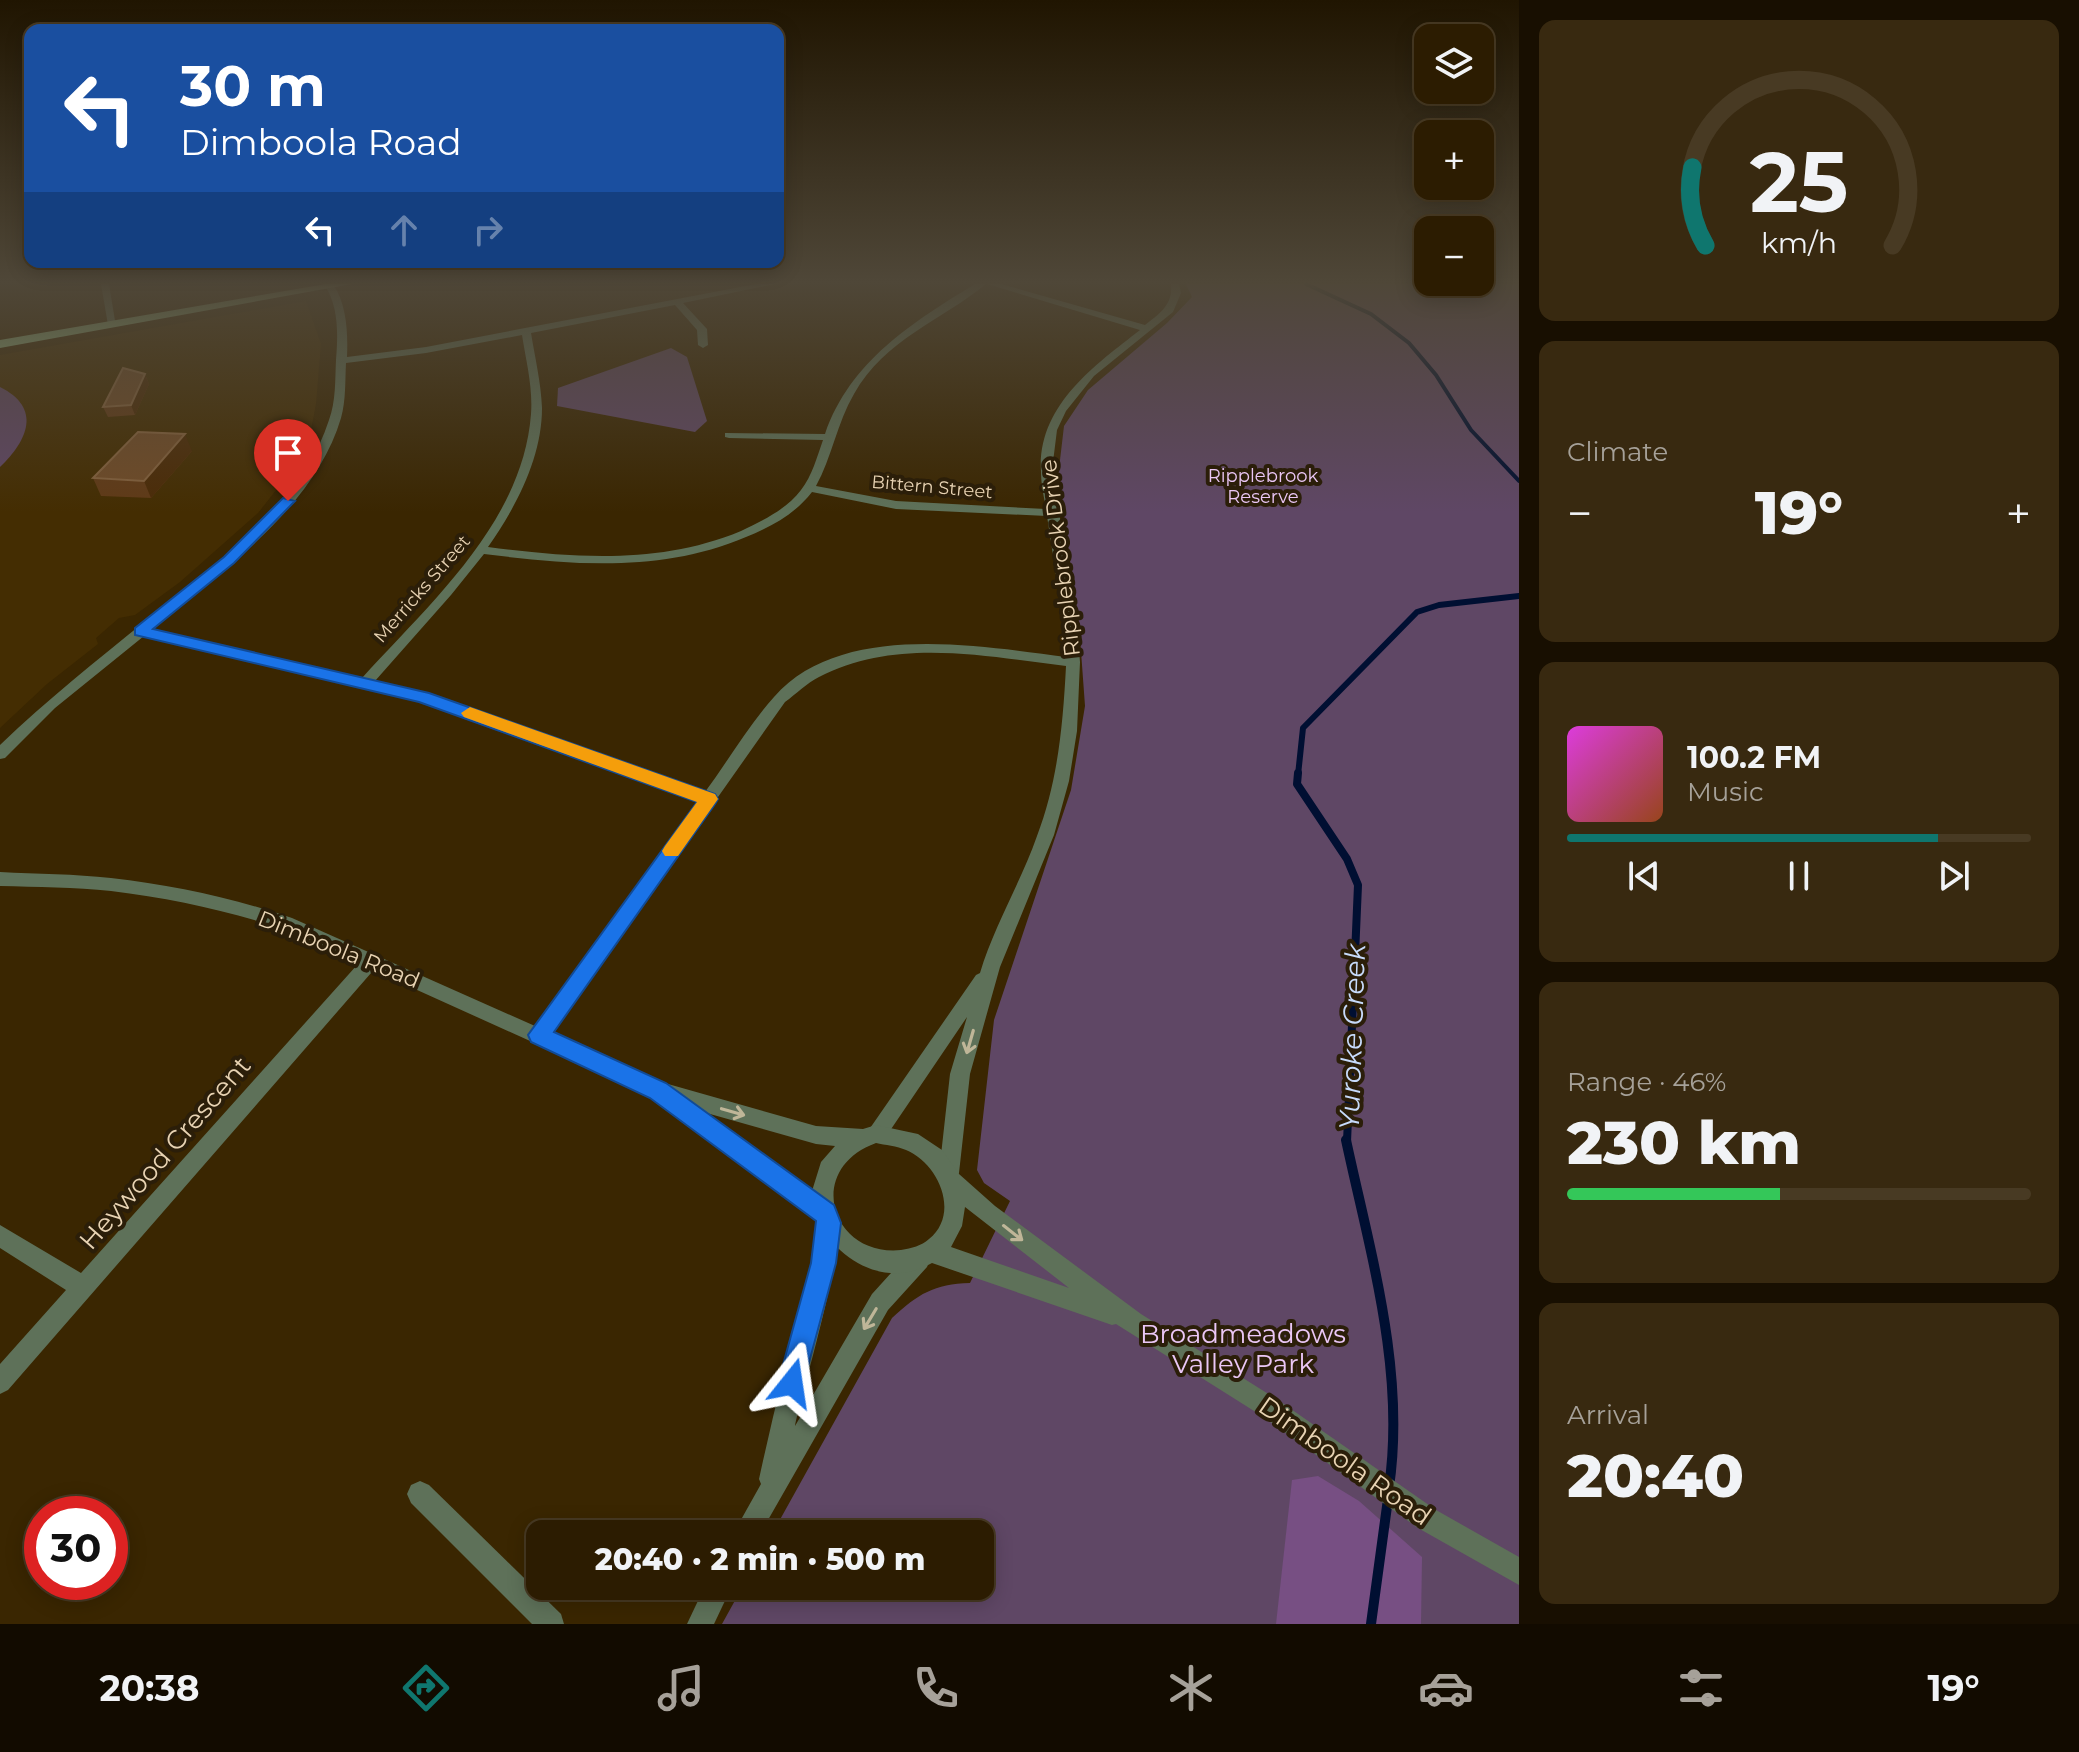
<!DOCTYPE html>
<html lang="en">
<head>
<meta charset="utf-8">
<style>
  :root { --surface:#2c1c01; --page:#382910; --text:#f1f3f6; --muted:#a6a199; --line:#483a23; --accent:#0f766e }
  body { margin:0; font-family:Montserrat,sans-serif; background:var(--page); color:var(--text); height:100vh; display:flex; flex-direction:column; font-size:30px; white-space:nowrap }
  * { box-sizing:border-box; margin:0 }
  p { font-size:26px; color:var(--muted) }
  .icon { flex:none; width:44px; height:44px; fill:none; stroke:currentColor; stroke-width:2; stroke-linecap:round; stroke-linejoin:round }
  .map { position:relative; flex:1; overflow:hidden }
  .details { display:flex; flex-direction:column; gap:20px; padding:20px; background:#180f01; width:560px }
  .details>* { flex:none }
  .banner { position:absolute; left:24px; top:24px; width:760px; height:244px; border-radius:16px; box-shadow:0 4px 20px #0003,0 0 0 2px var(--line); background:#1a4fa0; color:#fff; overflow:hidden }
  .tools { position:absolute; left:1414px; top:24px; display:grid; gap:16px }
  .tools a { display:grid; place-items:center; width:80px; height:80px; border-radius:16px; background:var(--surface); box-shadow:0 4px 20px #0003,0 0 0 2px var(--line); font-size:40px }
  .speed { position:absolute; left:24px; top:1496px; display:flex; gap:16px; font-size:40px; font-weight:700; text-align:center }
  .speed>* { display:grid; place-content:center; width:104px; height:104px; border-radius:50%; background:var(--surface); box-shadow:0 4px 20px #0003,0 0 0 2px var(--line); line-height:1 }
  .speed .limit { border:12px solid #d22; background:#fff; color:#111 }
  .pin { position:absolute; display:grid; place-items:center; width:68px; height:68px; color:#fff; margin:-82px -34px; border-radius:50% 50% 50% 0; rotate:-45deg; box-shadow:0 0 8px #0007 }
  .pin .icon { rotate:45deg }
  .me { position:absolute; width:88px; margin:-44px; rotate:15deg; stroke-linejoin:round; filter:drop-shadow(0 0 6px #0008) }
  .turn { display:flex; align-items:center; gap:28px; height:168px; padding:0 24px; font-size:36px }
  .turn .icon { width:104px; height:104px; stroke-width:2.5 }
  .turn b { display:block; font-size:56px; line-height:68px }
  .lanes { display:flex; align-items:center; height:76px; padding:0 24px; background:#0003; justify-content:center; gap:40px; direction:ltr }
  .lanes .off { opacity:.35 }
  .big { font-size:60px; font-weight:800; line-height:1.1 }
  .details .tile { flex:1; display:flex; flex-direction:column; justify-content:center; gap:12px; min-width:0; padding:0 28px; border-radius:16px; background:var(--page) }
  .details .dial { align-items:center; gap:0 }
  .dial svg { height:208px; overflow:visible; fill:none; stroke:var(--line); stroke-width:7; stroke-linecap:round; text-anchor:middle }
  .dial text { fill:var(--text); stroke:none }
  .song { display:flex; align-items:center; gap:24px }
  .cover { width:96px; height:96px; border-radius:12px; background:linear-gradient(135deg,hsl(300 70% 55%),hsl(20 70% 35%)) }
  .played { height:8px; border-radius:4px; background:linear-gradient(90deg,var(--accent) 80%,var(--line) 80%) }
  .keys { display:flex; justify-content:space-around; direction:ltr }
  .heat { display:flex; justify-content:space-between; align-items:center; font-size:44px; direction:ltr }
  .charge { height:12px; border-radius:6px; background:linear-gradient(90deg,#34c759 46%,var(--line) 0) }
  .trip { position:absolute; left:526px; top:1520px; width:468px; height:80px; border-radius:16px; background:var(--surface); box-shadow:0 4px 20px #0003,0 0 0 2px var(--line); font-weight:800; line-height:80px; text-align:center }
  .tab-bar { display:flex; height:128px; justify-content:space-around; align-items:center; background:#120b00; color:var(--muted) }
  .tab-bar .icon { width:56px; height:56px }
  .tab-bar .current { color:var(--accent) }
  .tab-bar b { font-size:36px; color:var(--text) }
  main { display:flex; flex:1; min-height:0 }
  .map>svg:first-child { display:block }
  .built { fill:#442d02 }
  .green { fill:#5f4765 }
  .forest { fill:#774f83 }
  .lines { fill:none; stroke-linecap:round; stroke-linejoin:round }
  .stream-far3 { stroke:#000f32; stroke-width:4 }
  .stream-far2 { stroke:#000f32; stroke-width:6 }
  .stream-far1 { stroke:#000f32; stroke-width:8 }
  .stream { stroke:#000f32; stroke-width:10 }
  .minor { fill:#5e7159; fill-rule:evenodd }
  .tertiary { fill:#5e7159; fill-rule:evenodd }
  .primary { fill:#90b885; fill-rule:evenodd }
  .wall { fill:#603a17 }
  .shaded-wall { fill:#4b2b07 }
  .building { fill:#6f4b28; stroke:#82603d; stroke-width:2 }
  .oneway { stroke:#bfb698 }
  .route { fill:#1a73e8; stroke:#114b97; stroke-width:2 }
  .slow { fill:#f59e0b }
  .labels { text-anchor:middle; stroke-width:8; stroke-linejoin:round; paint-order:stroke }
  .far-park-label { font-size:18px; fill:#ebc7f6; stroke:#2b1e09 }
  .far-street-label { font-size:18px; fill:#e8d3b3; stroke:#2b1e09 }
  .street-label { font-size:22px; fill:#e8d3b3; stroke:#2b1e09 }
  .near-street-label { font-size:26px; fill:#e8d3b3; stroke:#2b1e09 }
  .near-park-label { font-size:26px; fill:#ebc7f6; stroke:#2b1e09 }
  .near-water-label { font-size:28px; font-style:italic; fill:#c7dbfb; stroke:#2b1e09 }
</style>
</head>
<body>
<main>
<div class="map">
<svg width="1519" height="1624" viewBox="0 0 1519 1624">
  <rect width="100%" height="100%" fill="#3a2601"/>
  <!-- built -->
  <path class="built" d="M306,301L321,344L316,404L307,451L258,513L180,582L135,615L119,618L96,638L98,644L47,684L0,728V355Z"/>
  <!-- green -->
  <g class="green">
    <path d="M1186,284H1519V1624H722L743,1586H980V1534H772L892,1318C918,1294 934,1284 970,1283L1010,1201L984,1183L977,1170L994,1020L1071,790L1085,706L1079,624L1058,477L1064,426L1088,390L1167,323L1192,297Z"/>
    <path d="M671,348L687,357L707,421L695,432L557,406L558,388Z"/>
    <path d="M0,387C42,408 28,440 0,467Z"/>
  </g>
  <!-- forest -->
  <path class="forest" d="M1318,1476L1359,1501L1422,1557L1421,1624H1276L1292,1480Z"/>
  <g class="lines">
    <!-- stream-far3 -->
    <path class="stream-far3" d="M1306,284L1371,314L1409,343L1436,375L1471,430L1519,481"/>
    <!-- stream-far2 -->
    <path class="stream-far2" d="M1298,775L1303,728L1417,612L1439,605L1519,596"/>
    <!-- stream-far1 -->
    <path class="stream-far1" d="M1298,773L1297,784L1347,859L1358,885L1347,1142"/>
    <!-- stream -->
    <g class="stream">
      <path d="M1346,1140C1370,1252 1406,1371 1389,1487"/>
      <path d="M1371,1624L1388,1499"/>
    </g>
    <!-- minor -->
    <g class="minor">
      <path d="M101,284H109L116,327L108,325Z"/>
      <path d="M324,284H333C347,305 348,333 347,357L426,347L756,284H775L683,303L707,329L708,345L703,348L698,345L697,330L675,305L531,333C535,358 541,382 542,408C542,458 516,507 488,547C574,558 659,565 741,531C762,521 787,509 801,490C812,476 817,457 823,440L729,438L725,437V433L825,434C850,361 913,322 975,284H986C941,321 885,339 854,394C837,423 832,457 816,486L896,501L1046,509C1044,497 1041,484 1041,472C1037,406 1094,366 1140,330L987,284H1001L1145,325C1160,313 1173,305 1171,284H1179L1181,293L1173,312L1094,376L1066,411L1057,430L1052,470L1076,614L1080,662L1077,731L1069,781L1054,835L1000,967L970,1074L959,1173L956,1180L949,1183L942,1180L939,1173L950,1074L967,1017L883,1141L876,1143L869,1141L866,1134L976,975L980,973C994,926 1021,882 1037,836C1058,781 1063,724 1066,666C984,656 896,637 819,677C807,683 796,694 785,702L546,1041L539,1043L532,1041L530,1035L532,1029L698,801L419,701L144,636L55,708L5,758L0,759V745C47,700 97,660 148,619C216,565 301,507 329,420C336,401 335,380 336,360C338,335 339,306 324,284ZM522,335C526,361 533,387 531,414C523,522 430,603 362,678L152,629C220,573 315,507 341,418C346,400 345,381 346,363L426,353ZM812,492L896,509L1047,516L1062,614L1066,657C978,646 841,621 774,697C748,726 728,761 705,792L428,694L375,681L451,595L484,554C572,565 662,573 746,537C771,527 795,514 812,492Z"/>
      <path d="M372,953L378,955L381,960L378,965L8,1390L0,1394V1364L66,1290L0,1248V1225L81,1273L366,955Z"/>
      <path d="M829,1212L837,1216C847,1241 803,1389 795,1426L872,1294L911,1251L919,1248L927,1251L930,1259L927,1267L888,1310L760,1534H733L761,1484L759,1479C774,1409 792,1339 811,1270C816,1252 814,1232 821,1216Z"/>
      <path d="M420,1481L429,1485L561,1614L564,1624H532L411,1503L407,1494L411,1485Z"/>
      <path d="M705,1586H732L714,1624H687Z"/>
    </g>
    <!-- tertiary -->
    <path class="tertiary" d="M0,872C37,874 75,874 111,878C173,885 233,898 292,918L661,1082L816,1126L863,1129L876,1125L918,1134L942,1150L959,1174L995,1206L1141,1314L1278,1400L1436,1510L1519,1557V1585L1418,1528L1262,1416L1116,1324L1112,1325L932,1263C888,1289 838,1262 818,1220L658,1102L656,1098L280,928C225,910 169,898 111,891C75,887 37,887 0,886ZM703,1112L816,1144L835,1146L821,1162L812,1191ZM876,1143C885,1145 897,1146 906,1150C938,1163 961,1213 929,1239C921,1246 912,1248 901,1250C831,1257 804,1169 876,1143ZM965,1207L1069,1288L951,1247L962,1226Z"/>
    <!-- primary -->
    <path class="primary" d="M326,284H352L0,348V340Z"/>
  </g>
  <!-- wall -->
  <g class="wall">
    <path d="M145,374L149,384L135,415L108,417L103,407Z"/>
    <path d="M192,451L151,498L101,496L93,478Z"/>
  </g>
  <!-- shaded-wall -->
  <g class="shaded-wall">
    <path d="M145,374L149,384L135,415L131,405Z"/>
    <path d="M185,434L192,451L151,498L144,481Z"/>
  </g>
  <!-- building -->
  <g class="building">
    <path d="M123,368L145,374L131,405L103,407Z"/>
    <path d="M138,432L185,434L144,481L93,478Z"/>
  </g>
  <!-- one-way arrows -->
  <defs><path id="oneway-shaft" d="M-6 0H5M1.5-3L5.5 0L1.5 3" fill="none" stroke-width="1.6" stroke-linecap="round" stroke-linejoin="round" transform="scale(2)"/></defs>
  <g class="oneway">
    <use href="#oneway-shaft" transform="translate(970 1042) rotate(106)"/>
    <use href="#oneway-shaft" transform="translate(733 1112) rotate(16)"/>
    <use href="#oneway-shaft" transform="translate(1013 1233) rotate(38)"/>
    <use href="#oneway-shaft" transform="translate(870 1319) rotate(121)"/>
  </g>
  <!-- sky -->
  <linearGradient id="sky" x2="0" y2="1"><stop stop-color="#201501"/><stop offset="0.55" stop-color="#4f4738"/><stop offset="1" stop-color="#4f4738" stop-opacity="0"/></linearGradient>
  <rect width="1519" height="512" fill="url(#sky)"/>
  <!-- route -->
  <path class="route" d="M283,498L295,501L234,563L153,629L429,693L715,794L718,799L715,804L554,1032L666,1083L834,1205L841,1223L836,1263L801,1392L792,1396L782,1392L778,1383L811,1263L816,1221L650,1098L531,1042L528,1035L697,802L419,702L135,635V628L224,557Z"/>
  <!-- slow -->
  <path class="slow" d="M470,707L715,794L718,799L678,856H665L662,851L665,846L697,802L464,717L461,713Z"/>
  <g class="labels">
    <!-- far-park labels -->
    <g class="far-park-label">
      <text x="1263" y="482">Ripplebrook<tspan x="1263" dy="21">Reserve</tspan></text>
    </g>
    <!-- far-street labels -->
    <g class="far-street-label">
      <text transform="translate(932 487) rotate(5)" y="6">Bittern Street</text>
      <text transform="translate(422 589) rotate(-49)" y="6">Merricks Street</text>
    </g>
    <!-- street labels -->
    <g class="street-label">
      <text transform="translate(1060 558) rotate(-97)" y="8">Ripplebrook Drive</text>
      <text transform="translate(339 949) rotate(22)" y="8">Dimboola Road</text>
    </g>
    <!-- near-street labels -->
    <g class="near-street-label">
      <text transform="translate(165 1153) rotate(-49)" y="9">Heywood Crescent</text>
      <text transform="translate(1345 1461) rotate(35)" y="9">Dimboola Road</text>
    </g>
    <!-- near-park labels -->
    <g class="near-park-label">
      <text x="1243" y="1343">Broadmeadows<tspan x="1243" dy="30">Valley Park</tspan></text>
    </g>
    <!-- near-water labels -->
    <g class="near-water-label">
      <text transform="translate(1352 1037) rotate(-88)" y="10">Yuroke Creek</text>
    </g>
  </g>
</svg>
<div class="tools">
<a><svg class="icon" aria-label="layers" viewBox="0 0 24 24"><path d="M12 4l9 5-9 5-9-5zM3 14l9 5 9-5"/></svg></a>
<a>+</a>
<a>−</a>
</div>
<div class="speed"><div class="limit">30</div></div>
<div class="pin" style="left:288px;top:501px;background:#d93025"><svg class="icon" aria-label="arrive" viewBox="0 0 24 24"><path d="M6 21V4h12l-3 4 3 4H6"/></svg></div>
<svg class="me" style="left:792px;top:1383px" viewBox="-20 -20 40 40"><path d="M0-17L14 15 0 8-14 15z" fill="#1a73e8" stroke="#fff" stroke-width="4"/></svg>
<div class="trip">20:40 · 2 min · 500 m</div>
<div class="banner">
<div class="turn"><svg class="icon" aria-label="left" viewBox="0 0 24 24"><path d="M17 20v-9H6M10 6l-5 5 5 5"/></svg><div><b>30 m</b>Dimboola Road</div></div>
<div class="lanes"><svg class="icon" aria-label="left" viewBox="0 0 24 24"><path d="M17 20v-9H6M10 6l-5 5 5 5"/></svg><svg class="icon off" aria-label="ahead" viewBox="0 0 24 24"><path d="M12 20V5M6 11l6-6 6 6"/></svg><svg class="icon off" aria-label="right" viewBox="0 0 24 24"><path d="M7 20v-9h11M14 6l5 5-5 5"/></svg></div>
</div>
</div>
<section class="details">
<div class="tile dial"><svg viewBox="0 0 100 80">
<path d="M14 69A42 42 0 1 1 86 69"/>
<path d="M14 69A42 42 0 0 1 9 39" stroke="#0f766e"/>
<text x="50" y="56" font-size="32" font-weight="700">25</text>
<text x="50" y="72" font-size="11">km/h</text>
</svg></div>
<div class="tile"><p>Climate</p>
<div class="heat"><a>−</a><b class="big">19°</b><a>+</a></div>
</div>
<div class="tile">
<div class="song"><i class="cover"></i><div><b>100.2 FM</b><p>Music</p></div></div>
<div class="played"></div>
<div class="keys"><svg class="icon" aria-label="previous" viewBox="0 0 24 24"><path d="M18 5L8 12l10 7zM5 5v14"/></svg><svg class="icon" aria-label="pause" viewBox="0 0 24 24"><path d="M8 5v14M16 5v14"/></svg><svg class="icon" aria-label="next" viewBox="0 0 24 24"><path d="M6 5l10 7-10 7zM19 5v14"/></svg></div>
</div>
<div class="tile"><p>Range · 46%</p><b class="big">230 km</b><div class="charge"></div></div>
<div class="tile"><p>Arrival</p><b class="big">20:40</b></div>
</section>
</main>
<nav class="tab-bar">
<b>20:38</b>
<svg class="icon current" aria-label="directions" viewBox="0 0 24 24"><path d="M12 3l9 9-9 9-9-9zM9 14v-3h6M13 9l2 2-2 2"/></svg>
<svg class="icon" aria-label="music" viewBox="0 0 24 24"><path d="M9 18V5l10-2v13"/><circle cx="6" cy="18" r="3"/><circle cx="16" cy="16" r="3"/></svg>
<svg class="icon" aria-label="phone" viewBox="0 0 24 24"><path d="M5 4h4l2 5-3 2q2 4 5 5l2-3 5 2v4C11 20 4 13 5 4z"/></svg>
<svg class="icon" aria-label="climate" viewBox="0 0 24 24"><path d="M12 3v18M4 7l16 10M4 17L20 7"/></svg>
<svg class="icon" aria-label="car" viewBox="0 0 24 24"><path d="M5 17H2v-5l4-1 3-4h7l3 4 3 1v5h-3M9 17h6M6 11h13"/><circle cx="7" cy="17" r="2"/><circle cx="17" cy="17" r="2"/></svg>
<svg class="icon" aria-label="filters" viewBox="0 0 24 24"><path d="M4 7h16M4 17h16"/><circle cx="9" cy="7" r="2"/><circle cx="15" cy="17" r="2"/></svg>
<b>19°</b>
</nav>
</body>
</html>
